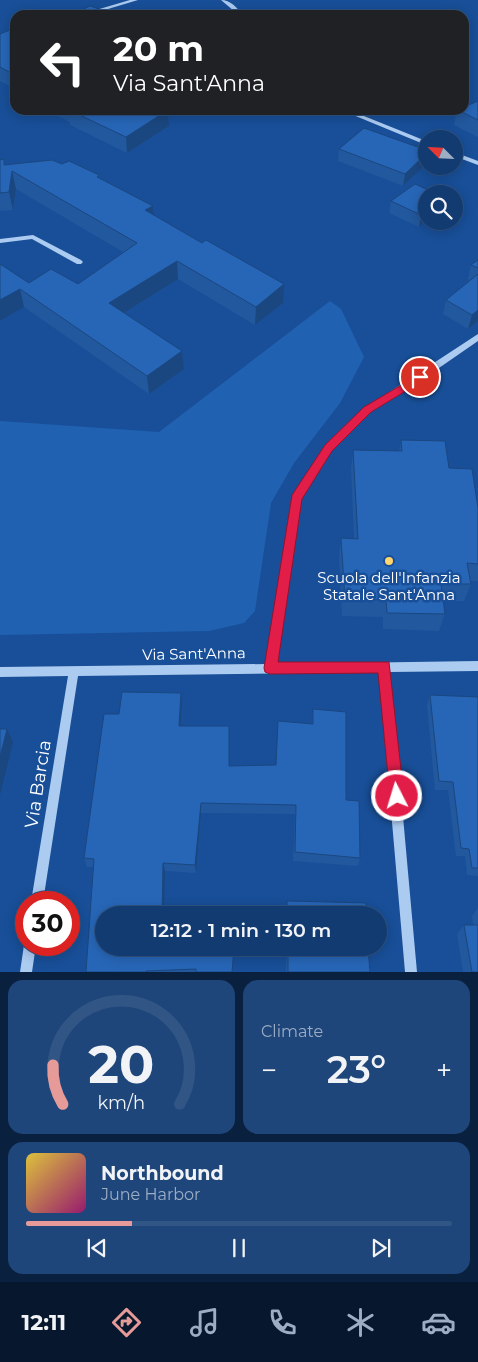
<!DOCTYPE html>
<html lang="en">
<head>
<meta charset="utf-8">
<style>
  :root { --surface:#123b72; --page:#1f467a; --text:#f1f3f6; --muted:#9cadc4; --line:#315584; --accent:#e69b98 }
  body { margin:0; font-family:Montserrat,sans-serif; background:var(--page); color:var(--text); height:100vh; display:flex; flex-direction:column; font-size:19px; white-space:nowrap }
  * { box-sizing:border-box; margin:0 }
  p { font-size:16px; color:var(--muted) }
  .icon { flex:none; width:28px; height:28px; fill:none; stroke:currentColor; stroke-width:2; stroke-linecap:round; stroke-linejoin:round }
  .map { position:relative; height:972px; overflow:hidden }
  .details { display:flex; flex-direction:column; gap:8px; padding:8px; background:#0a203f; flex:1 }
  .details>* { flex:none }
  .top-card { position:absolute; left:10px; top:10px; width:459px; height:105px; border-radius:15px; box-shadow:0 2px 12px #0003,0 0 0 1px var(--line); background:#202124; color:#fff; overflow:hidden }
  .needle { width:32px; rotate:294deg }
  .tools { position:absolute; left:418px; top:130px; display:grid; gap:10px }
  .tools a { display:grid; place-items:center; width:45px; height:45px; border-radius:50%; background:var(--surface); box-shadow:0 2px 12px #0003,0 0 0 1px var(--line); font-size:25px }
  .speed { position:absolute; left:15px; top:891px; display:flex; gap:10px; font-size:25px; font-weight:700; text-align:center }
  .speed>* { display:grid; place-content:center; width:65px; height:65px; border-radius:50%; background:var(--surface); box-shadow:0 2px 12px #0003,0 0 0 1px var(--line); line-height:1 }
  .speed .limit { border:8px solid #d22; background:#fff; color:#111 }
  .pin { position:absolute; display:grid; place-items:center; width:42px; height:42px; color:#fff; margin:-21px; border:2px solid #fff; border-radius:50%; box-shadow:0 1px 5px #0007 }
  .me { position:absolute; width:55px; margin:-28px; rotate:355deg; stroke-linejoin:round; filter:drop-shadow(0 0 4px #0008) }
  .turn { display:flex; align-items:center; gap:18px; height:105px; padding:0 20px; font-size:22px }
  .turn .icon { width:65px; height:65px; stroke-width:2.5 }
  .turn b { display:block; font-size:35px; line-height:42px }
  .big { font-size:38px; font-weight:600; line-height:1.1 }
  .details .widget { flex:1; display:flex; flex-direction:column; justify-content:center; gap:8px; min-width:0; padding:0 18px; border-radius:15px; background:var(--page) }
  .details .dial { align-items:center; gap:0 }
  .dial svg { height:130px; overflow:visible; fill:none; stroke:var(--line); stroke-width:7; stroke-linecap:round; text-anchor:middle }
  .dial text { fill:var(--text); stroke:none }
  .song { display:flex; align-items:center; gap:15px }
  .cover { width:60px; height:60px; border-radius:8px; background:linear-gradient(135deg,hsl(50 70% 55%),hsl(320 70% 35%)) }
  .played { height:5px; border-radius:2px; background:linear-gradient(90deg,var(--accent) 25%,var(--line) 25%) }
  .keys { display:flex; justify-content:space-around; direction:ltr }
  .heat { display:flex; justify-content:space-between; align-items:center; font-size:28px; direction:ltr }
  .details .tiles { flex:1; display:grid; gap:8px; grid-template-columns:1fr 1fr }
  .widget:last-child { grid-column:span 2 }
  .trip { position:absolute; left:95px; top:906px; width:292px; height:50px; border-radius:25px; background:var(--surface); box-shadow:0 2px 12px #0003,0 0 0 1px var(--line); font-weight:600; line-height:50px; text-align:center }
  .tabs { display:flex; height:80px; justify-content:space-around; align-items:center; background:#07182e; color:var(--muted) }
  .tabs .icon { width:35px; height:35px }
  .tabs .current { color:var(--accent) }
  .tabs b { font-size:22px; color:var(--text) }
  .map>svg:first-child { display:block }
  .green { fill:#2161b2 }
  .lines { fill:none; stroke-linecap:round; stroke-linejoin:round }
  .minor { fill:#accbf1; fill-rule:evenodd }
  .wall { fill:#22589d }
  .shaded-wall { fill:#1b4780 }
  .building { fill:#2766b7; stroke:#1b4780 }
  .route { fill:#e11d48; stroke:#92132f }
  .poi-dot { fill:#ffd66d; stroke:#184f98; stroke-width:2 }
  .labels { text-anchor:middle; stroke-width:5; stroke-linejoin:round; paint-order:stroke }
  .poi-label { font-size:15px; fill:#fff; stroke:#184f98 }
  .street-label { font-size:15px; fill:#fff; stroke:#184f98 }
  .near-street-label { font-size:18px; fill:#fff; stroke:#184f98 }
</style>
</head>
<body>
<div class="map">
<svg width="478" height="972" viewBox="0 0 478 972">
  <rect width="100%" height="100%" fill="#184f98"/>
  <!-- green -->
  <path class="green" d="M330,301L341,309L364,357L340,403L294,463L271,503L255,611L244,623L209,631L0,635V421L159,432Z"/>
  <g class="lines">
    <!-- minor -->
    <g class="minor">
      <path d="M130,0H138L88,15H79Z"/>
      <path d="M221,0C230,0 237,7 242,15H236L234,11Z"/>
      <path d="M341,110H349L426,141V145Z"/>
      <path d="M454,152L478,161V165L454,156Z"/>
      <path d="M33,235L81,260L83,262L81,264H77L32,239L0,243V239Z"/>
      <path d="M478,334V341L423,379L371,412L332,450L300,499L276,664L478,661V671L390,672L417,972H405L379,672L78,676L43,902H31L68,676L0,677V667L266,664L293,496L326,446L365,408Z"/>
      <path d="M26,940V945H36L32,972H20L24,945Z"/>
    </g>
  </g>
  <!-- wall -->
  <g class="wall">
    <path d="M15,28V89L0,81V34Z"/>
    <path d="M478,101V137L454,125L457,110H464Z"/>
    <path d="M46,110H168L169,126L127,153L70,125V122Z"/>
    <path d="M339,149L426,150V164L403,186L338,161Z"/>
    <path d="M4,159L5,165L62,164L100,178L153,206L154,215L283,303L255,325L178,279L124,313L182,351L184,369L149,394L24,307L0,321V264L29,283L78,284L123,252L16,189L13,210L0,211V160Z"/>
    <path d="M426,194V221L419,227L389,213L391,201Z"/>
    <path d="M478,260V321L468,329L443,314L446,300L470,280L468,279L471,265Z"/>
    <path d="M401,440L449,468L478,508V581H470L471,584L464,601H443L445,614L439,631L383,629V617L342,616L339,556L341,538L354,539L351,469L353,450L399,451Z"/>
    <path d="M430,695L478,697V876L467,875L465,856H456L448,790H435L427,705Z"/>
    <path d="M182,703L181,726L229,766L276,765L312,724L313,709L346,800L360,858L358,866L293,861L295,814L201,813L196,873L165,871L104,915L233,972H86L93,867H87L84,858Z"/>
    <path d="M287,901L366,915H286Z"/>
    <path d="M478,908V972H463L457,934L464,925H473L472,916Z"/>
    <path d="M286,948H368L370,972H286Z"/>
  </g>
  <!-- shaded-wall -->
  <g class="shaded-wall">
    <path d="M168,110L169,126L127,153L126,137Z"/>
    <path d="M426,154V164L403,186L405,174Z"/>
    <path d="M12,171L16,189L13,210L9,192Z"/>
    <path d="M153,206L155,224L145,210Z"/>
    <path d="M426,211V221L419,227L421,215Z"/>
    <path d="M177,261L178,279L111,321L109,303Z"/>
    <path d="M284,284L283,303L255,325L256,307Z"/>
    <path d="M20,289L24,307L0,321V300Z"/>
    <path d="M478,310V321L468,329L472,315Z"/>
    <path d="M182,351L184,369L149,394L147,376Z"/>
    <path d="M181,693L182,703L180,736L179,726Z"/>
    <path d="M7,729L13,742L0,795V757Z"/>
    <path d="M201,803V813L196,873L195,865Z"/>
    <path d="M163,863L165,871L164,915H162Z"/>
  </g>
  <!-- building -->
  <g class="building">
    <path d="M90,6L117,15H71Z"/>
    <path d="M15,28V75L0,67V34Z"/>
    <path d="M478,101V120L458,110H464V107Z"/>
    <path d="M69,110H168L126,137Z"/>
    <path d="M364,128L426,150V154L405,174L339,149Z"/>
    <path d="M4,159V165L52,160L62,164L69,161L99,175L97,177L153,206L145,210L202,243L206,240L284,284L256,307L177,261L109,303L182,351L147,376L20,289L0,300V264L29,283L51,269L78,284L137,243L12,171L9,192L0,193V160Z"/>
    <path d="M415,184L437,194H426V211L421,215L391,201Z"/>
    <path d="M478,260V268L471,265Z"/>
    <path d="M478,274V310L472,315L446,300Z"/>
    <path d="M401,440L445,441L449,468L472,469L478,508V564L467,563L471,584H441L445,614L387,613L386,600L345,599L341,538L358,539L353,450L402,451Z"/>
    <path d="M122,692L181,693L179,726H229V766L276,765L278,721L313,724V709L346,712V800L359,801L360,858L295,852L296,805L201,803L195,865L163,863L162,915H104V948H234L232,972H196V969L146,971V972H86L94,859L84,858L104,714H119Z"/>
    <path d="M430,695L478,697V868H472L469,849L461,848L453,782L439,781Z"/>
    <path d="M0,729H7L0,757Z"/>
    <path d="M287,901L366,903V915H287Z"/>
    <path d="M464,925H478V972H472Z"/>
    <path d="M288,948H368L370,972H288Z"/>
  </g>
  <!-- route -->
  <path class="route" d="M420,374L424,375V380L371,412L332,451L302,499L278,662H389L404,796L402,801L397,803L392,801L390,796L378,673L270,674L265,672L264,668L292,495L325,445L364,407Z"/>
  <!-- markers -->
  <circle class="poi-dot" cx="389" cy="561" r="5"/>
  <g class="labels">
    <!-- poi labels -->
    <g class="poi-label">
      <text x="389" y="583">Scuola dell'Infanzia<tspan x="389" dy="17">Statale Sant'Anna</tspan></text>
    </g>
    <!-- street labels -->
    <g class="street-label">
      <text transform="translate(194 654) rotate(-1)" y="5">Via Sant'Anna</text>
    </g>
    <!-- near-street labels -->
    <g class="near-street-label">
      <text transform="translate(38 784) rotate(-81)" y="6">Via Barcia</text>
    </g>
  </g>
</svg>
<div class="tools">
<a><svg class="needle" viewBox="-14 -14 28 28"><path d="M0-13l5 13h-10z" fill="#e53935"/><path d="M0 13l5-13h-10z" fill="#9cadc4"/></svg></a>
<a><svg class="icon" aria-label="search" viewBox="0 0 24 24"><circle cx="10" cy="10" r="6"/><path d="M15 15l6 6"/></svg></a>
</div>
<div class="speed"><div class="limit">30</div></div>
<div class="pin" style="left:420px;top:377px;background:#d93025"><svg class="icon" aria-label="arrive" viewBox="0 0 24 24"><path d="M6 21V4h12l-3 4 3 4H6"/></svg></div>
<svg class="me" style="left:397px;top:796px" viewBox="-20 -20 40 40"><circle r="17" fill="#e11d48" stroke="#fff" stroke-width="3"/><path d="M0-11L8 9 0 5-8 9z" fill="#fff"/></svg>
<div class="trip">12:12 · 1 min · 130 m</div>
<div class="top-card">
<div class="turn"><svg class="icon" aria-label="left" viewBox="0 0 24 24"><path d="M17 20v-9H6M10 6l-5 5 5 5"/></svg><div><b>20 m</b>Via Sant'Anna</div></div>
</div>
</div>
<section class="details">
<div class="tiles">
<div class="widget dial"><svg viewBox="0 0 100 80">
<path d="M14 69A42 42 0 1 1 86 69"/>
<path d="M14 69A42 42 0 0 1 8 45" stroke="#e69b98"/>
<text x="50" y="56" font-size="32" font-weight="700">20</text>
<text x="50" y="72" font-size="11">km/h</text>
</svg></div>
<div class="widget"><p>Climate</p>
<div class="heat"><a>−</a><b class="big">23°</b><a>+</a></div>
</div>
<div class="widget">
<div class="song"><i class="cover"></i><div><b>Northbound</b><p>June Harbor</p></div></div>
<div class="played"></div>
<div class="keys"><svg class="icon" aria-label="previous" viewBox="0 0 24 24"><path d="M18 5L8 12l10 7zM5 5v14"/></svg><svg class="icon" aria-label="pause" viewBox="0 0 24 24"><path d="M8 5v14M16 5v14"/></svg><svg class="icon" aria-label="next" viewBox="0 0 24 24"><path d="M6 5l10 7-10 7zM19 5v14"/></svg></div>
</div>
</div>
</section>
<nav class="tabs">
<b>12:11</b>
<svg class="icon current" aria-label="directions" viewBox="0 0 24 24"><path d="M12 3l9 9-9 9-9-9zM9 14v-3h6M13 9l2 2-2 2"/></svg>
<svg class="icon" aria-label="music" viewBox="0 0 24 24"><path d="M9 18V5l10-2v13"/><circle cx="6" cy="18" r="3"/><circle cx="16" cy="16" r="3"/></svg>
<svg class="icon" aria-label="phone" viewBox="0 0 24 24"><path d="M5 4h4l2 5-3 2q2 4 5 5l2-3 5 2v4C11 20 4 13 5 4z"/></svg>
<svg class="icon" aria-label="climate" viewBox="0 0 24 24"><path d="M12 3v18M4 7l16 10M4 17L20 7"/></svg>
<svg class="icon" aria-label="car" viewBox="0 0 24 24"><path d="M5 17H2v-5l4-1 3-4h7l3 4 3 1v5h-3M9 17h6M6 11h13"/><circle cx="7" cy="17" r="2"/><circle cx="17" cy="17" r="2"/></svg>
</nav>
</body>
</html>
